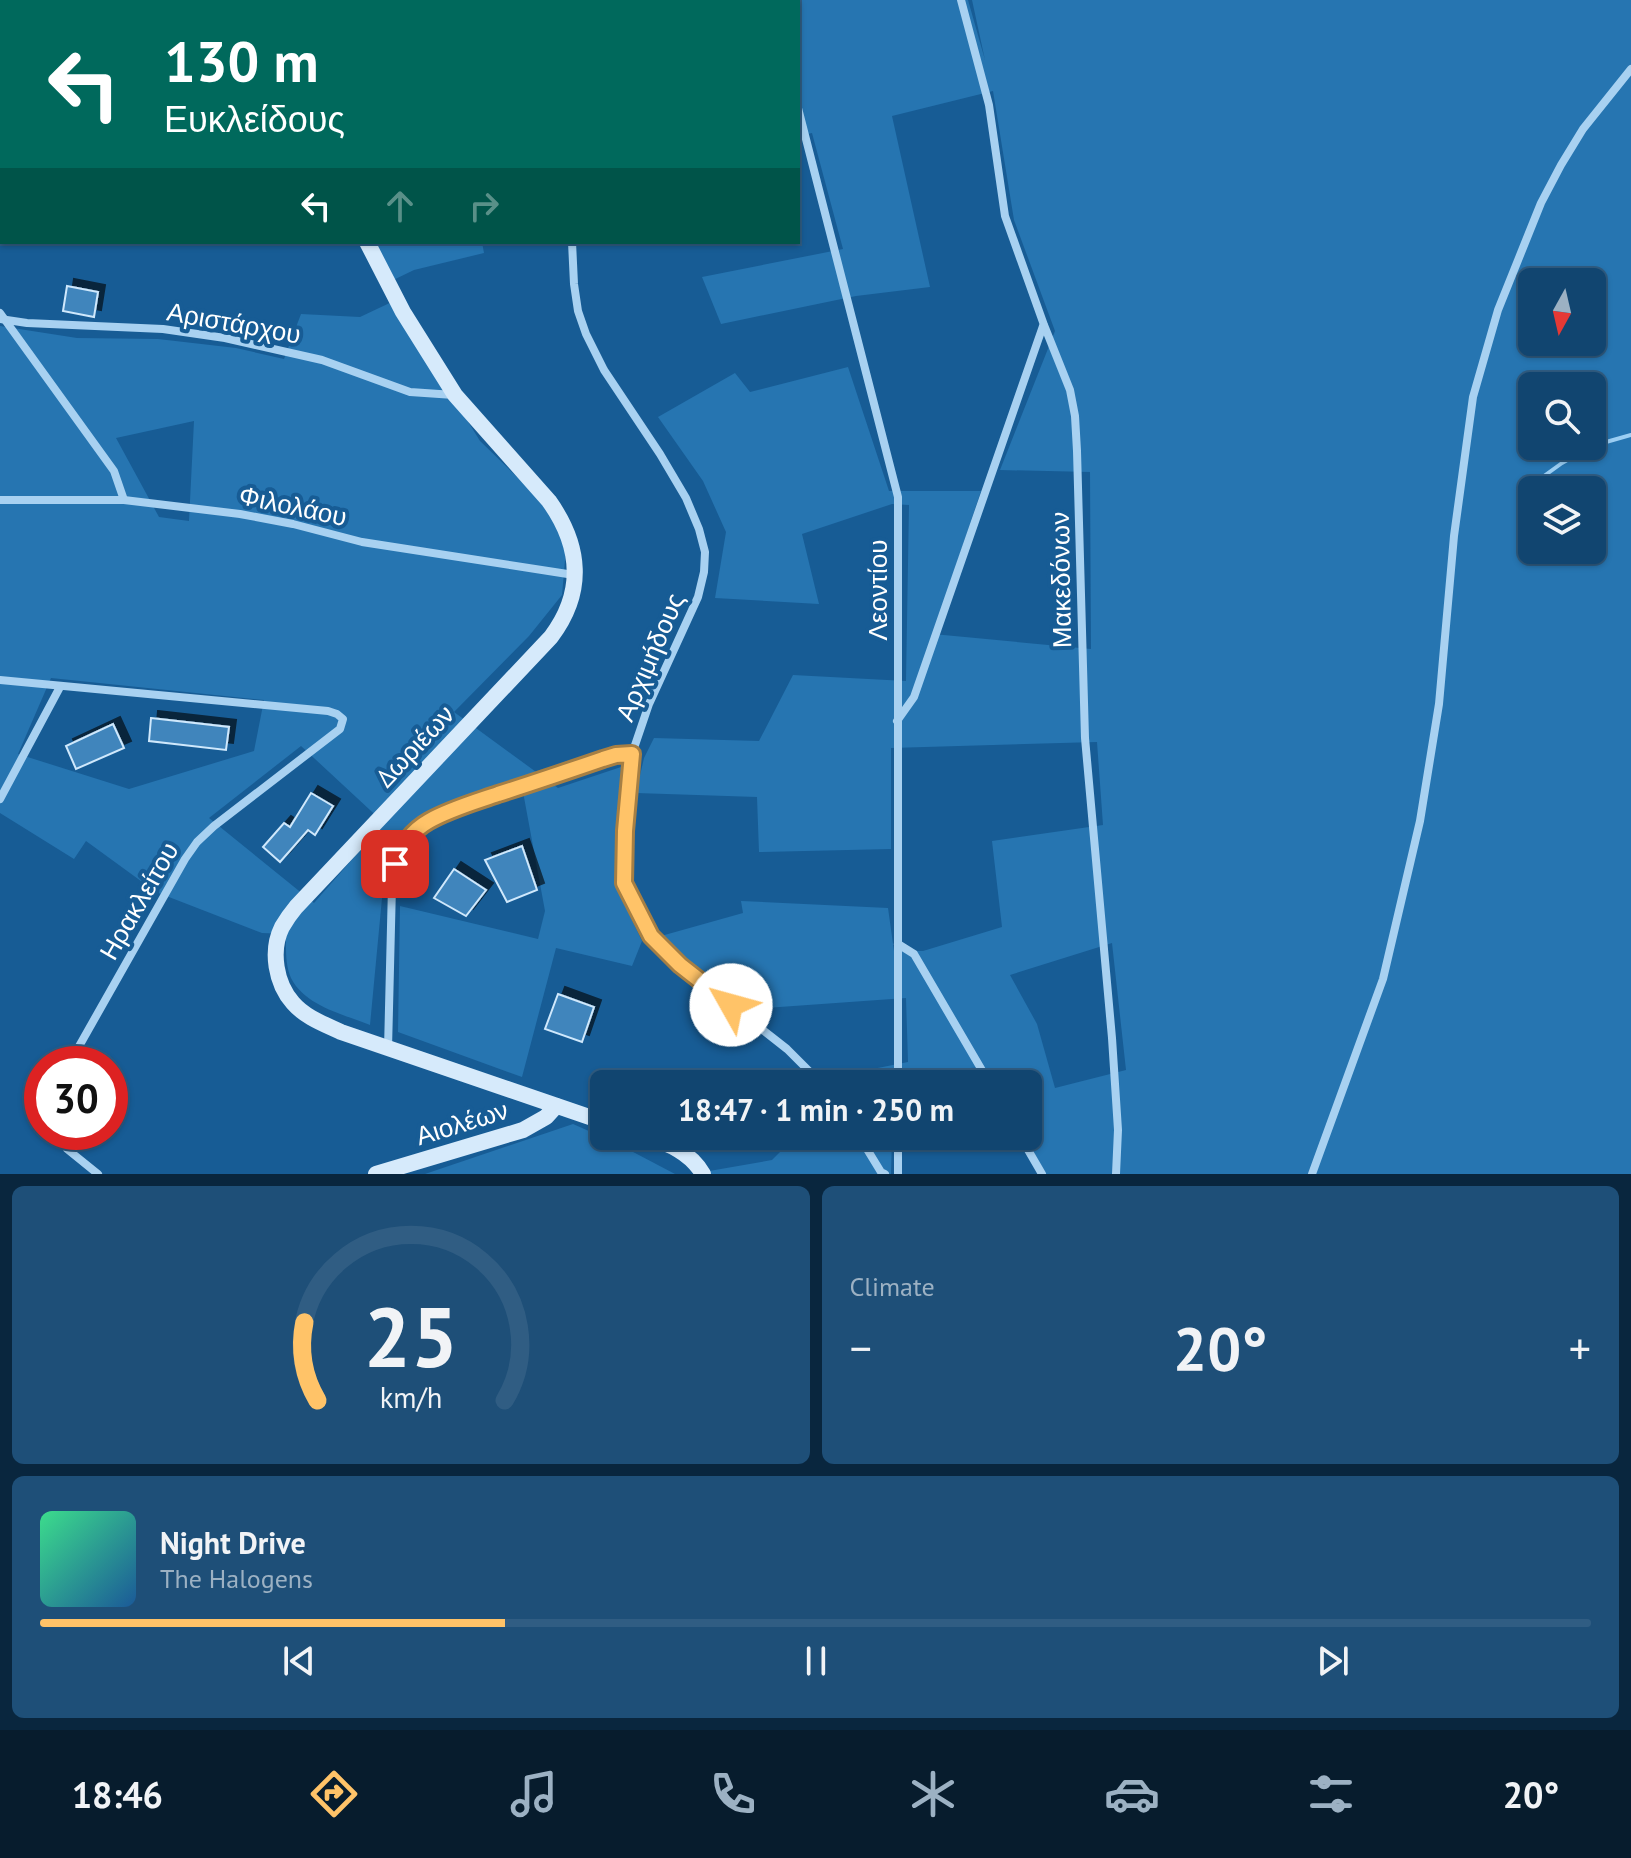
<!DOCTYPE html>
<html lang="en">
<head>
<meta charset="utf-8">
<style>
  :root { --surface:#114570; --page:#1e4f78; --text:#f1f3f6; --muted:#9cb1c3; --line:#305d83; --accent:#ffc368 }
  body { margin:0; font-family:"PT Sans",sans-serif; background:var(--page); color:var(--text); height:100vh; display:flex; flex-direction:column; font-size:30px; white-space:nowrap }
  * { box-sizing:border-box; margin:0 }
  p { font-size:26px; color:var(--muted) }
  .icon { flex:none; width:44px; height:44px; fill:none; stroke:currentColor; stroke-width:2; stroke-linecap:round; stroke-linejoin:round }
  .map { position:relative; height:1174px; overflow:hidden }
  .sheet { display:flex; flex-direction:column; gap:12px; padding:12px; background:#09263e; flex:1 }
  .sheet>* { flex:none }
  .hud { position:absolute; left:0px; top:0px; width:800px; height:244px; box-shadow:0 2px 6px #0004,0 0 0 2px var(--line); background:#00695c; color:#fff; overflow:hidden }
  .needle { width:52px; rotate:188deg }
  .controls { position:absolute; left:1518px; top:268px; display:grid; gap:16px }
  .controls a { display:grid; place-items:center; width:88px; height:88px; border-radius:12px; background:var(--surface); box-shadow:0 2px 6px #0004,0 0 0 2px var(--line); font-size:40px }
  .speed { position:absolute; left:24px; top:1046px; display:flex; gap:16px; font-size:40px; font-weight:700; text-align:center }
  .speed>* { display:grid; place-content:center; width:104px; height:104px; border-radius:50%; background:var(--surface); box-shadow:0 2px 6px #0004,0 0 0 2px var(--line); line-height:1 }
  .speed .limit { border:12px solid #d22; background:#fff; color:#111 }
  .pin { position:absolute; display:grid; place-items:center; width:68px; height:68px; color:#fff; margin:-34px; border-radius:16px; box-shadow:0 4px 12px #0006 }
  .me { position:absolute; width:88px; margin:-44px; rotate:308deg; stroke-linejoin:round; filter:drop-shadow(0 0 6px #0008) }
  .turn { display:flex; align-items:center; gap:28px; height:168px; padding:0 32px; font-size:36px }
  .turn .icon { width:104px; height:104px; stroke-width:2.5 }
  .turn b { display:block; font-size:56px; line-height:68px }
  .lanes { display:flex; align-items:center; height:76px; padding:0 32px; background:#0003; justify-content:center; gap:40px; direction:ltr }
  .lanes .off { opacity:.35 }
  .big { font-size:60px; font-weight:800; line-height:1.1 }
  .sheet .widget { flex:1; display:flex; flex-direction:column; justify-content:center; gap:12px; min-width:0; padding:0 28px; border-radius:12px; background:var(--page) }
  .sheet .dial { align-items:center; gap:0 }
  .dial svg { height:208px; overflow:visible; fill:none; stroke:var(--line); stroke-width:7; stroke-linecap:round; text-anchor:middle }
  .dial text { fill:var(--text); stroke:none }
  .song { display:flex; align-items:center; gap:24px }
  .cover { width:96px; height:96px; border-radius:12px; background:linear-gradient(135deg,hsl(150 70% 55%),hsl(210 70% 35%)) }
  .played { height:8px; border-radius:4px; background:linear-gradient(90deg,var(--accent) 30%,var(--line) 30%) }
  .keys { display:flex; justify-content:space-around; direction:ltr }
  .heat { display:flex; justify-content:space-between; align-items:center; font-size:44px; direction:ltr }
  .sheet .tiles { flex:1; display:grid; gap:12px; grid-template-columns:1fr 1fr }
  .widget:last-child { grid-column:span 2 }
  .trip { position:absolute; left:590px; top:1070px; width:452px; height:80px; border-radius:12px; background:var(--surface); box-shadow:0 2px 6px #0004,0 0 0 2px var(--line); font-weight:800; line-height:80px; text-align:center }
  .tabs { display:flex; height:128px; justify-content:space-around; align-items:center; background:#071c2d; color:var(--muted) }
  .tabs .icon { width:56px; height:56px }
  .tabs .on { color:var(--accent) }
  .tabs b { font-size:36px; color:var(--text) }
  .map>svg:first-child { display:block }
  .green { fill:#2675b1; fill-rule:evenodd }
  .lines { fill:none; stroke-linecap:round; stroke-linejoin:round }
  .stream { stroke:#9bcef3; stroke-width:4 }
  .building { fill:#4085bc; stroke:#cfe8fc; stroke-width:2; filter:url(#shadow) }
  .street { stroke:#a8d1f1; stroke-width:8 }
  .secondary { stroke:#d6eafb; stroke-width:16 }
  .route-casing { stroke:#a67f44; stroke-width:20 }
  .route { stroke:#ffc368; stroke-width:14 }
  .labels { text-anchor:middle; stroke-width:8; stroke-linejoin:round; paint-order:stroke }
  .street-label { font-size:26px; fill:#fff; stroke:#175c95 }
</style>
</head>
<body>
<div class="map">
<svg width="1631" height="1174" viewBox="0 0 1631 1174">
  <defs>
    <filter id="shadow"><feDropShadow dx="7" dy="-7" stdDeviation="0" flood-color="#0009"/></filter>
  </defs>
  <rect width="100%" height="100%" fill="#175c95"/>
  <!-- green -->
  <g class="green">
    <path d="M0,0H587L588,2H2V55L0,54Z"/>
    <path d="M657,0H968L985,60L972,0H1631V1174H1046L1025,1136H1028V1084H995L984,1067L893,1074V1084H826L822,1079L908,1062L906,998L751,1009L699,972L661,936L743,913L741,901L888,908L894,951H923L1002,927L992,841L1103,825L1097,742L891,748V849L759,852L757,797L636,793L644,758L654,738L759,741L793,675L906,681L909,505L892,504L802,534L819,604L715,598L726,532L703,481L658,417L735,373L750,392L848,367L889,491H981L933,634L1091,649L1090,472L1000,470L1055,331L1014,220L993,91L892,116L930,287L856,296L721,324L702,277L843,249L812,133L798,136V2H657ZM1532,282H1592V342H1532ZM1532,386H1592V446H1532ZM1532,490H1592V550H1532ZM1112,943L1126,1070L1055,1088L1037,1024L1010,975Z"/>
    <path d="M365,242H482L484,253L414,270L387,283Z"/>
    <path d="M396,300L435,368L480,441L545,504L566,549L562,595L529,636L454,712L558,788L621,767L627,770L618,861L621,897L642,941L632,966L556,948L522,1077L398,1032L400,906L538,939L545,911L521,781L442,808L422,819L386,856L370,1025C343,1014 305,1006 291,978C285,964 286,949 286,934L262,933L156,892L86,841L74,859L0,813V326L77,338L158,339L236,348L284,359L301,314L360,317ZM194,421L189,521L159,517L116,438ZM51,678L264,700L254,751L129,789L18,754ZM301,746L384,823L314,903L209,818Z"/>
    <path d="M573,1124L616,1143L675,1174H425Z"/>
    <path d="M796,1136H892L891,1174H692L772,1160Z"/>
  </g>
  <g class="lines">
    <!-- stream -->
    <g class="stream">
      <path d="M1592,446L1631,435"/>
      <path d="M1545,490L1544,476L1562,463L1592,446"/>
    </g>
  </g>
  <!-- building -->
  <g class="building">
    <path d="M67,286L98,292L94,317L63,311Z"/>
    <path d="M151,718L229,727L226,750L149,741Z"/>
    <path d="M113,724L124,748L76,769L66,746Z"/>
    <path d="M311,793L333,806L315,835L308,830L280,862L263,847L284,823L290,827Z"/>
    <path d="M522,846L537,890L507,902L485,860Z"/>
    <path d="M454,869L486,890L466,916L434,898Z"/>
    <path d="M558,994L594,1007L582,1042L545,1029Z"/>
  </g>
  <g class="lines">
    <!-- street -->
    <g class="street">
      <path d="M131,0L132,2"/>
      <path d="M594,0L595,2"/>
      <path d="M770,0L771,2"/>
      <path d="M961,0L989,105L1005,216L1044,325L1070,390L1075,416L1077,451L1085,738L1112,1038L1118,1130L1116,1174"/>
      <path d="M731,2L732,0"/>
      <path d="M0,57L2,58"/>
      <path d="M798,108L898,497V1084"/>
      <path d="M572,242L574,284L578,311L586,334L604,370L660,454L686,498L699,529L705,552L704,572L698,597L649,704L632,754L625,831L624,883L651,936L680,965L787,1049L822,1084"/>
      <path d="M0,313L114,471L124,500"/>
      <path d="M0,319L27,323L163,329L225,338L322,360L410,392L454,395"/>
      <path d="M0,500H124L240,514L293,524L362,542L574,575"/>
      <path d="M0,680L328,711L337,714L343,719L340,729L214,826L197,842L185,859L69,1064"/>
      <path d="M897,721L914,697L1043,326"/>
      <path d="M0,799L60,687"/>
      <path d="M898,944L914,954L990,1084"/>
      <path d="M388,1049L392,886L397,855L402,848L422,826L441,815L466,805L603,759L616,755L632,754"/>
      <path d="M58,1132L67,1149L98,1174"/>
      <path d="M859,1136L881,1172L885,1174"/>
      <path d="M1020,1136L1042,1174"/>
      <path d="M898,1174V1136"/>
      <path d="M1312,1174L1383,979L1420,821L1439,704L1454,536L1473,397L1498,310L1541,203L1561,165L1583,129L1631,69"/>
    </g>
    <!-- secondary -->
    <g class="secondary">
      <path d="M308,0L309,2"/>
      <path d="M0,197H2"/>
      <path d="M367,242L403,312L455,395L549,501C581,546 585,592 551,637L296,907C291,913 286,920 282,927C270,951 276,984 293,1003C305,1017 324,1024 341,1032L604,1122"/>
      <path d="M646,1136C669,1144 690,1152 703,1174"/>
      <path d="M376,1174L523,1130L546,1117L556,1106"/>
    </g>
  </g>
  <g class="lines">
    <!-- route casing -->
    <g class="route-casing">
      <path id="route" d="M395,864C400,846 413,830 429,821C450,809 475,802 498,794C533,783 568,771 603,759L616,755L632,754L625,831L624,883L651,936L680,965L731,1005"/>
    </g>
    <!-- route -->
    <use href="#route" class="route"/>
  </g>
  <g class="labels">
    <!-- street labels -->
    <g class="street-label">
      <text transform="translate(234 323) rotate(10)" y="9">Αριστάρχου</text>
      <text transform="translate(293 506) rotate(12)" y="9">Φιλολάου</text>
      <text transform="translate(1061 580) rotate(-91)" y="9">Μακεδόνων</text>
      <text transform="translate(878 590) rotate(-90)" y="9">Λεοντίου</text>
      <text transform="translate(650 657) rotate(-67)" y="9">Αρχιμήδους</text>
      <text transform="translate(415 746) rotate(-47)" y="9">Δωριέων</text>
      <text transform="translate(139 901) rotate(-60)" y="9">Ηρακλείτου</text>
      <text transform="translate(462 1123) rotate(-17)" y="9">Αιολέων</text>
    </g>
  </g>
</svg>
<div class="controls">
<a><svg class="needle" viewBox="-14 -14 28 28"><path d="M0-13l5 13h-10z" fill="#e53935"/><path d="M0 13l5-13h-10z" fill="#9cb1c3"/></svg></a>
<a><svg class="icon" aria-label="search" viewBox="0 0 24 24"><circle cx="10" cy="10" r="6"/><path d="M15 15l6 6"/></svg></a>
<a><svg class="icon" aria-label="layers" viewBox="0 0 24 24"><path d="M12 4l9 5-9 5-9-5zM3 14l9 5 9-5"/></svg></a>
</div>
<div class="speed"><div class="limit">30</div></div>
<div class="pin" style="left:395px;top:864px;background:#d93025"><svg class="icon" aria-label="arrive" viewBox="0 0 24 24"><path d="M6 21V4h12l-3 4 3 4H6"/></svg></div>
<svg class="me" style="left:731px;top:1005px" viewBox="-20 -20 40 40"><circle r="19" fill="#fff"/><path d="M0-13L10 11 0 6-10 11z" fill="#ffc368"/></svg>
<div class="trip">18:47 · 1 min · 250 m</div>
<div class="hud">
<div class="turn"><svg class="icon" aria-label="left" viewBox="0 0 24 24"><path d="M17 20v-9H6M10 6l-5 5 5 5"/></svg><div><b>130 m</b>Ευκλείδους</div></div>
<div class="lanes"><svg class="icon" aria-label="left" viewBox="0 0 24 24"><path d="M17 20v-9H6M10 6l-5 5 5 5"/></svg><svg class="icon off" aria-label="ahead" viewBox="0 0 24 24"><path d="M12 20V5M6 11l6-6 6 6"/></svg><svg class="icon off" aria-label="right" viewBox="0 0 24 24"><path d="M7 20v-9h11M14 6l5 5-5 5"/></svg></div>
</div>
</div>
<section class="sheet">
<div class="tiles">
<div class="widget dial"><svg viewBox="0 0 100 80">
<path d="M14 69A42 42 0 1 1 86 69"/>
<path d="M14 69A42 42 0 0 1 9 39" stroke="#ffc368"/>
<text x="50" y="56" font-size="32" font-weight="700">25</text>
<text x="50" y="72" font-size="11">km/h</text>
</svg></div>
<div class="widget"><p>Climate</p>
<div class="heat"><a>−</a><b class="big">20°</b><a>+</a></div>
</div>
<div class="widget">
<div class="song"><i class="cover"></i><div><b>Night Drive</b><p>The Halogens</p></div></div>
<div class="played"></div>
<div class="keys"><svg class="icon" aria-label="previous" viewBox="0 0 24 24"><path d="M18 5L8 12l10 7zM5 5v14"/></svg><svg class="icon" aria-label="pause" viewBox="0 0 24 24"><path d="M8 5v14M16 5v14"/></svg><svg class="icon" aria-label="next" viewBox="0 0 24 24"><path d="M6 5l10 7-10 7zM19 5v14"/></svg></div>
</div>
</div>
</section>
<nav class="tabs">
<b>18:46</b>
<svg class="icon on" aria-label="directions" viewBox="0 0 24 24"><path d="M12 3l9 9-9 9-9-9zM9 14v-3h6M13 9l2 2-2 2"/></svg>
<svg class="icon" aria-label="music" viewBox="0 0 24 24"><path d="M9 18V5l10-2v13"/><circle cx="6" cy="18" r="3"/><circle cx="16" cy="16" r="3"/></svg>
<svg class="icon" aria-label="phone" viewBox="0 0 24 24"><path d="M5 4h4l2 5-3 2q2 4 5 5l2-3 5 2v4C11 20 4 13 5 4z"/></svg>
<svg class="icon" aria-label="climate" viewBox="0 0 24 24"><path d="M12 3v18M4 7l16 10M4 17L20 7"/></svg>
<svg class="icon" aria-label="car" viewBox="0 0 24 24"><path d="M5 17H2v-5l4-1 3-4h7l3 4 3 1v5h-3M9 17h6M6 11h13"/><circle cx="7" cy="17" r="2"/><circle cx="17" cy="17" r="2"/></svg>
<svg class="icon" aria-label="filters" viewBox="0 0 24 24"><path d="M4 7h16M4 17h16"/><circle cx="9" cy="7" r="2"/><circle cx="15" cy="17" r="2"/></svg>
<b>20°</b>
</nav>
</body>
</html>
